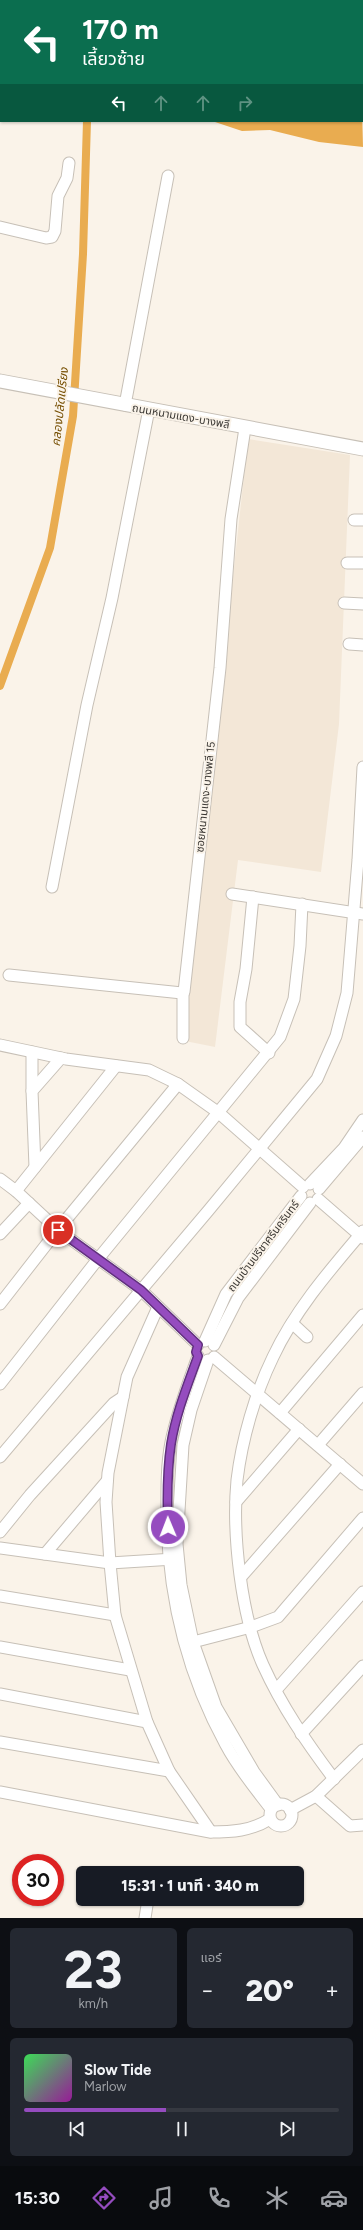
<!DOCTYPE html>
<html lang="th">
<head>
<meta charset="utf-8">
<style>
  :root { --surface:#171b24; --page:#242831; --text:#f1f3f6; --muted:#9ea1a6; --line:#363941; --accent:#954cbf }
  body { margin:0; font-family:Figtree,"Noto Sans Thai",sans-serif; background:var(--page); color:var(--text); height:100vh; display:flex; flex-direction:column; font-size:15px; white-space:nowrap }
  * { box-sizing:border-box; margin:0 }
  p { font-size:13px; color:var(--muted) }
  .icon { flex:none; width:22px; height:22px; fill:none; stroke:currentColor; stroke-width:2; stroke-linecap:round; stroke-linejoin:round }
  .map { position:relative; height:1918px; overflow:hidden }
  .side { display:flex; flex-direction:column; gap:10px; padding:10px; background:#0d0f14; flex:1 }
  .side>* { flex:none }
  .top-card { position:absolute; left:0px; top:0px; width:363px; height:122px; box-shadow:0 1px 3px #0004; background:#0b6e4f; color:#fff; overflow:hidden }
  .speed { position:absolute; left:12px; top:1854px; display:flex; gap:8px; font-size:20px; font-weight:700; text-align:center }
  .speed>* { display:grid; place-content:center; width:52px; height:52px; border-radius:50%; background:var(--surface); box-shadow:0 1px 3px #0004; line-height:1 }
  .speed .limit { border:6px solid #d22; background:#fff; color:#111 }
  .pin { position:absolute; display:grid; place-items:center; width:34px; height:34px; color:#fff; margin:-17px; border:2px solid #fff; border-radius:50%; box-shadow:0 1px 4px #0007 }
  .me { position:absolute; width:44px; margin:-22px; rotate:359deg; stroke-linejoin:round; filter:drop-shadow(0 0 3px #0008) }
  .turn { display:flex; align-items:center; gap:14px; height:84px; padding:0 16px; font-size:18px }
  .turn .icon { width:52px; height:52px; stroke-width:2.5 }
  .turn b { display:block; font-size:28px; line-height:34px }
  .lanes { display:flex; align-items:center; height:38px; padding:0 16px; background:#0003; justify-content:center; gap:20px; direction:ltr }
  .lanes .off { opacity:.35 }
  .big { font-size:30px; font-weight:800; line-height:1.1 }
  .side .widget { flex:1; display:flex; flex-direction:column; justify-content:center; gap:6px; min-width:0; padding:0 14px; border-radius:6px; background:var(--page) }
  .side .dial { align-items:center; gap:0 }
  .dial b { font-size:52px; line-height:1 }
  .song { display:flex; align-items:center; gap:12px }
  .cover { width:48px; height:48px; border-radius:6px; background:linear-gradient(135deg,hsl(130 70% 55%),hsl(300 70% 35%)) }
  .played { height:4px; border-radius:2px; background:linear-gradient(90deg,var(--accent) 45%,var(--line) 45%) }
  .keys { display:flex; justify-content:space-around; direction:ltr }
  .heat { display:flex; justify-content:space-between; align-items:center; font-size:22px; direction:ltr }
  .side .tiles { flex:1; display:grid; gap:10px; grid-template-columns:1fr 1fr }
  .widget:last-child { grid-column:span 2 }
  .trip { position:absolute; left:76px; top:1866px; width:228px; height:40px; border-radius:6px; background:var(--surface); box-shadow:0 1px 3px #0004; font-weight:800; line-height:40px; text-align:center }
  .dock { display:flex; height:64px; justify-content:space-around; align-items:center; background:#090b0e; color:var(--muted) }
  .dock .icon { width:28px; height:28px }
  .dock .on { color:var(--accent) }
  .dock b { font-size:18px; color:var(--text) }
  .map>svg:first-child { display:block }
  .built { fill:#f3e7d7 }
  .water { fill:#e9ac50 }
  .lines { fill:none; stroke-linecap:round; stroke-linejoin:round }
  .canal { stroke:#e9ac50; stroke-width:8 }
  .minor-casing { stroke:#c7c0b7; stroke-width:13 }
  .major-casing { stroke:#c7c0b7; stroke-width:15 }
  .minor { stroke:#fff; stroke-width:11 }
  .major { stroke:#fff; stroke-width:13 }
  .route-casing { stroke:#61317c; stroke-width:10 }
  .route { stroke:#954cbf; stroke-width:7 }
  .labels { text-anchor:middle; stroke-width:4; stroke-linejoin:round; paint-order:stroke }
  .street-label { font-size:11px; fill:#3a3733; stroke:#faf3e9 }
  .water-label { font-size:12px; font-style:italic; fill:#764f03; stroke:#faf3e9 }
</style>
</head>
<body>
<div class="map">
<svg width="363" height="1918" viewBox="0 0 363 1918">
  <rect width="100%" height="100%" fill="#faf3e9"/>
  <!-- built -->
  <path class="built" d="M248,439L350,455L339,724L321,872L238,860L215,1047L185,1041L202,861Z"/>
  <!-- water -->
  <path class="water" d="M362,107L363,147L319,142L270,130L242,131L212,121H362Z"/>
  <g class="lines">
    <!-- canal -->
    <path class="canal" d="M0,686L50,548L73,416L83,254L87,121"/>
    <!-- minor casing -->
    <g class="minor-casing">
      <g id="minor">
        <path d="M98,1V0"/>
        <path d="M0,227L46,238L52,237L55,231L58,196L67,178L69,163"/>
        <path d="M125,405L168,176"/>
        <path d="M354,520H363"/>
        <path d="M347,563H363"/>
        <path d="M344,603L363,604"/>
        <path d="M349,644L363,645"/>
        <path d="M52,887L87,705L112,598L149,409"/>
        <path d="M232,894L363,914"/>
        <path d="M253,897L246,969L240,1002V1027L269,1053"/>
        <path d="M9,975L182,993L184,992L220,668L231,519L245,428"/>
        <path d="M183,993V1038"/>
        <path d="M0,1045L66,1059L149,1070L178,1084L60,1227L0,1304"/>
        <path d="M32,1052V1091"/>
        <path d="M178,1084L219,1113L303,1187"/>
        <path d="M35,1167L32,1091L61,1058"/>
        <path d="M0,1179L16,1191L116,1066"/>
        <path d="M310,1184L344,1148L363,1120"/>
        <path d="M319,1189L363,1137"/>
        <path d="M16,1191L58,1230L141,1290L198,1345"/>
        <path d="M318,1199L363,1238"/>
        <path d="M0,1234L29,1203"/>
        <path d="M158,1307L127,1377L108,1473L106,1502L110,1563L115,1615L147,1722L169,1771L211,1832"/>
        <path d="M292,1323L307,1337"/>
        <path d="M205,1341L226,1294L301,1196"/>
        <path d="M214,1345L238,1298L310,1203"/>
        <path d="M198,1356C188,1384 177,1412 171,1442C166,1467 167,1496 167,1521C169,1599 188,1676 226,1745C238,1768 255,1788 271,1809"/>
        <path d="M214,1357L363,1484"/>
        <path d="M208,1360L191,1410L183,1445L177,1544L181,1585L193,1642L216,1707L254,1772L278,1805"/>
        <path d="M0,1384L98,1259L280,1037L294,999L300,946L302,904"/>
        <path d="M280,1413L363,1315"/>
        <path d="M318,1445L363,1393"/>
        <path d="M0,1457L208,1211L317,1079L336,1036L347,993L358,860L363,767"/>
        <path d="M236,1502L299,1429"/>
        <path d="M0,1532L30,1495L114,1403L123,1397"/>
        <path d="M0,1548L110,1563L174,1559"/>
        <path d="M45,1554L107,1481"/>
        <path d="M241,1577L340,1464"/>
        <path d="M0,1596L115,1615"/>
        <path d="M193,1642L251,1627L278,1617L363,1518"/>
        <path d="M0,1647L130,1670"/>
        <path d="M276,1690L363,1592"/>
        <path d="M0,1694L147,1722"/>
        <path d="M301,1734L363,1666"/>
        <path d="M0,1742L169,1771"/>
        <path d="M334,1779C307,1743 282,1707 263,1665C241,1616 232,1534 237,1480C242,1439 255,1394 273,1357C295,1310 330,1270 363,1231"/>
        <path d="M0,1792L210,1832C232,1832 251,1831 270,1819"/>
        <path d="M316,1796L350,1826L363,1825"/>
        <circle cx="281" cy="1815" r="11"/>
        <path d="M290,1810L316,1796L363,1750"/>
        <path d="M145,1918L148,1899"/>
      </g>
    </g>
    <!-- major casing -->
    <g class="major-casing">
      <path id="major" d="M0,381L363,449"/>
    </g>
    <!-- minor -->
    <use href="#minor" class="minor"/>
    <!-- major -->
    <use href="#major" class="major"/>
  </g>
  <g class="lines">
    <!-- route casing -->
    <g class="route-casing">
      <path id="route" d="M58,1230L141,1290L198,1345L196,1352L198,1356C188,1384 176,1413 171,1444C167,1471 167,1500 168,1527"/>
    </g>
    <!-- route -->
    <use href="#route" class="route"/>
  </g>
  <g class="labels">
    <!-- street labels -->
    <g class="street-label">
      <text transform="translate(181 416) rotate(10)" y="4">ถนนหนามแดง-บางพลี</text>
      <text transform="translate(205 797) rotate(-84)" y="4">ซอยหนามแดง-บางพลี 15</text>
      <text transform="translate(263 1246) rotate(-53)" y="4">ถนนบ้านปรีชาศรีนครินทร์</text>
    </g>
    <!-- water labels -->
    <g class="water-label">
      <text transform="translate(60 407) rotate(-84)" y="4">คลองปลัดเปรียง</text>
    </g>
  </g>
</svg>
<div class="speed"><div class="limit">30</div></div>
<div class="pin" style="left:58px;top:1230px;background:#d93025"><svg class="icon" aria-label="arrive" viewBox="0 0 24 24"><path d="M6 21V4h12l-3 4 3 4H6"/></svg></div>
<svg class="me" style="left:168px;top:1527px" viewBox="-20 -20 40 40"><circle r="17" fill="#954cbf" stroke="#fff" stroke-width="3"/><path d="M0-11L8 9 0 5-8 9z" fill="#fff"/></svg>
<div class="trip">15:31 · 1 นาที · 340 m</div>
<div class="top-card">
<div class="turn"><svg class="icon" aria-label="left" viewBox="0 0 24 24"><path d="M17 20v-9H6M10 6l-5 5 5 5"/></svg><div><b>170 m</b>เลี้ยวซ้าย</div></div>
<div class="lanes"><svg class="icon" aria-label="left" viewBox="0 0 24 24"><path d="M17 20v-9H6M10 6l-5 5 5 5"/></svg><svg class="icon off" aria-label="ahead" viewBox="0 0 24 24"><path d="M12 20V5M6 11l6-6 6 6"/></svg><svg class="icon off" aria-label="ahead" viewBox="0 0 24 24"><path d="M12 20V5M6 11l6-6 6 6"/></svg><svg class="icon off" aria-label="right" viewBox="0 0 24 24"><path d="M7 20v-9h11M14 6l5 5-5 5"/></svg></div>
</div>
</div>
<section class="side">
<div class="tiles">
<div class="widget dial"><b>23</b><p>km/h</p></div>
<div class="widget"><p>แอร์</p>
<div class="heat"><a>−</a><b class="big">20°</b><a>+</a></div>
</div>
<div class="widget">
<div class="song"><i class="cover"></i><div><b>Slow Tide</b><p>Marlow</p></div></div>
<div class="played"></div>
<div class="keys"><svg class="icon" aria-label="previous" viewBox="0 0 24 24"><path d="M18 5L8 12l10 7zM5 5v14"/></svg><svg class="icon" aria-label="pause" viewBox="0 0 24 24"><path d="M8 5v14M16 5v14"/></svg><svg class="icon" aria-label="next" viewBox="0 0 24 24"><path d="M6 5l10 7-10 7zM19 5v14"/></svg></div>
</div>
</div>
</section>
<nav class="dock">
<b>15:30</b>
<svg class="icon on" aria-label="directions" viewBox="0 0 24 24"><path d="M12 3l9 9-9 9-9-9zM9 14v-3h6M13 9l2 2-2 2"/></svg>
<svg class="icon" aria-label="music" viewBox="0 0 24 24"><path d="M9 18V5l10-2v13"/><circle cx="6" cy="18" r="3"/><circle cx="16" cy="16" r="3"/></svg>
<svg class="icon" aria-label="phone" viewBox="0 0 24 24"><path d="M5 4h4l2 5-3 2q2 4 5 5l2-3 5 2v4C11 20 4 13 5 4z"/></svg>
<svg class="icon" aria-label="climate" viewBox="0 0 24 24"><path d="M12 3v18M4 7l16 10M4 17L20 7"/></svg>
<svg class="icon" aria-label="car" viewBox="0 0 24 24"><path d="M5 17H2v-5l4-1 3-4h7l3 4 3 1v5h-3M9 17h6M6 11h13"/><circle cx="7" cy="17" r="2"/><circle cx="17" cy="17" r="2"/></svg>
</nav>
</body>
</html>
